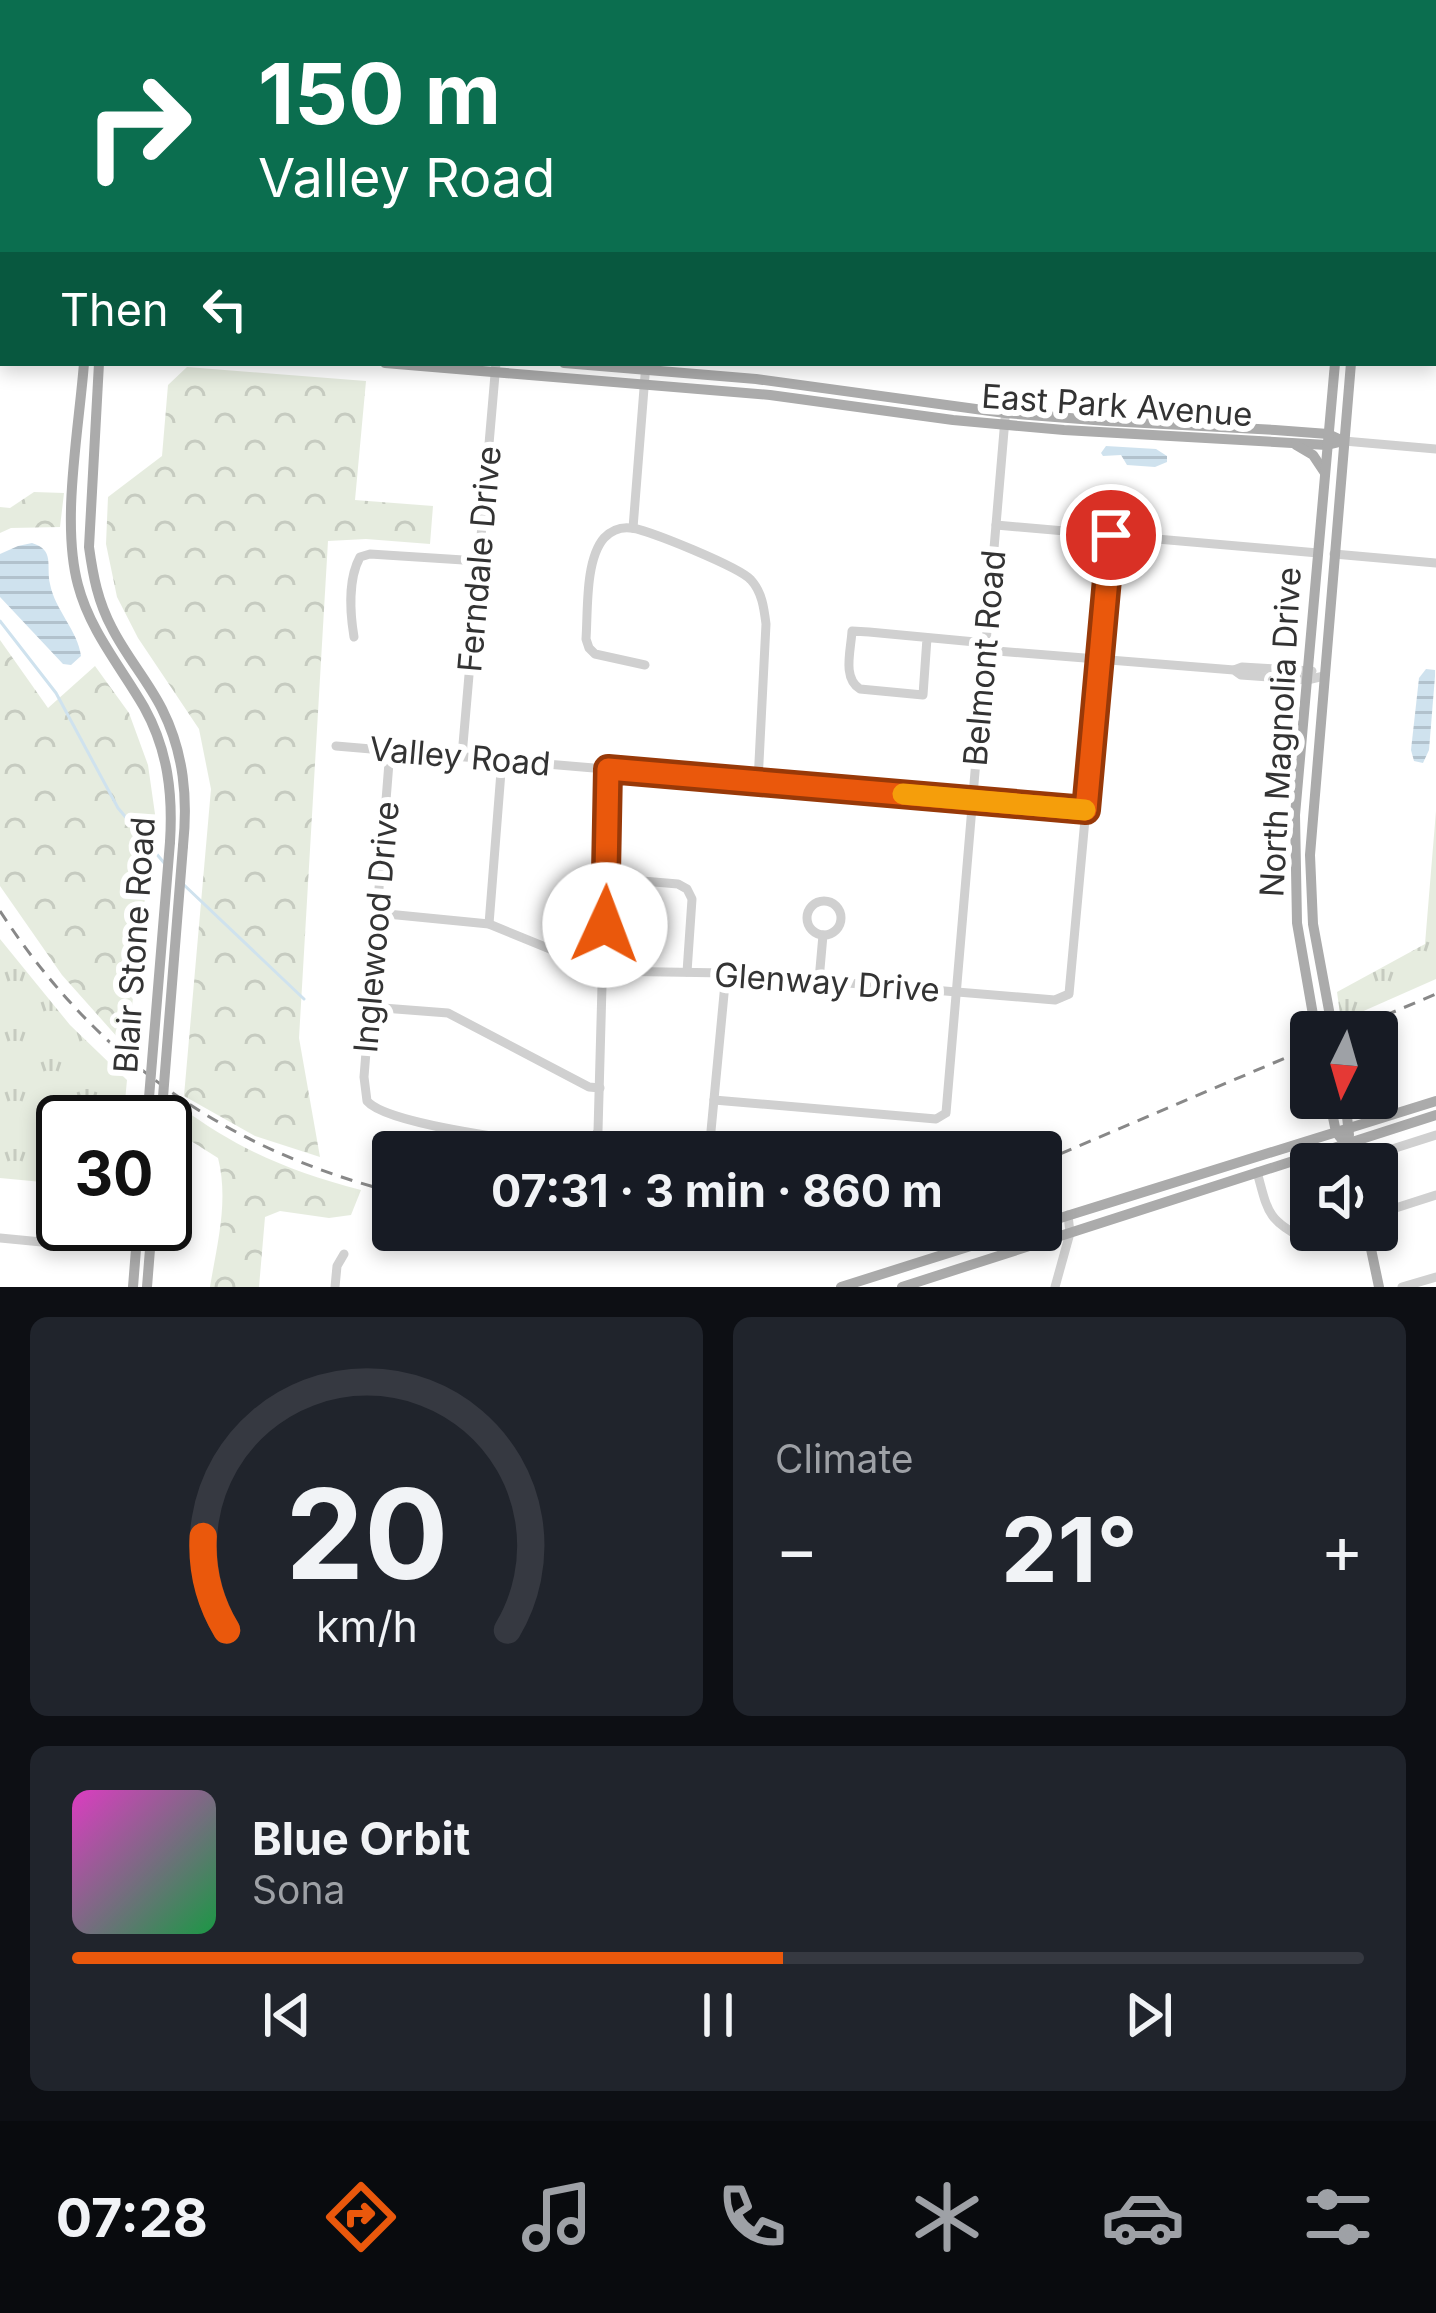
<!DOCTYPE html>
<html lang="en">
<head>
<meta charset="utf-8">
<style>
  :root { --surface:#171b24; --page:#20242c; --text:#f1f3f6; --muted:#9ea1a6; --line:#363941; --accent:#ea580c }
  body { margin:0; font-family:Inter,sans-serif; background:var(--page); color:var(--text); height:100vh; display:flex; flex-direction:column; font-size:45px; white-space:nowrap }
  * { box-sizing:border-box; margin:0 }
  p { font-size:39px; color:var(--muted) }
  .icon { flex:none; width:66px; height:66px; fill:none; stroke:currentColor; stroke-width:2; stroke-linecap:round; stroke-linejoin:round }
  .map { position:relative; height:1287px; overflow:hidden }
  .sheet { display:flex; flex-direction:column; gap:30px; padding:30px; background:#0d0f14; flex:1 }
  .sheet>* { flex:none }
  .hud { position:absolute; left:0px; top:0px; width:1437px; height:366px; box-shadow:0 6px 18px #0003; background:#0b6e4f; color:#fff; overflow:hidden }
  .needle { width:78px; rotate:185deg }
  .tools { position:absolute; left:1290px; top:1011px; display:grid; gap:24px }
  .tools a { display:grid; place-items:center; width:108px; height:108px; border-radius:12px; background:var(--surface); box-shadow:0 6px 18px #0003; font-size:60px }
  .speed { position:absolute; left:36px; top:1095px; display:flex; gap:24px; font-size:60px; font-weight:700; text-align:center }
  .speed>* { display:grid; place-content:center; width:156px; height:156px; border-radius:50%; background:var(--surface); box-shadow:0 6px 18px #0003; line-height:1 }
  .speed .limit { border:6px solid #111; border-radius:18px; background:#fff; color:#111 }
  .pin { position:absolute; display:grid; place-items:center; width:102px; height:102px; color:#fff; margin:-51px; border:6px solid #fff; border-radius:50%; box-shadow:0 3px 12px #0007 }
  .me { position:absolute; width:132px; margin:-66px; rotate:2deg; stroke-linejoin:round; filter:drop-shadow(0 0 9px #0008) }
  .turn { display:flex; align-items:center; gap:42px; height:252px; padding:0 60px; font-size:54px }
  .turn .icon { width:156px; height:156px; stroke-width:2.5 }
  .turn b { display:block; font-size:84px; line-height:102px }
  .then { display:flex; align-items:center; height:114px; padding:0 60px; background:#0003; gap:24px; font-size:45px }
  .big { font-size:90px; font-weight:700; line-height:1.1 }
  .sheet .widget { flex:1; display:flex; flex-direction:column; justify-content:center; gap:18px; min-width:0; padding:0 42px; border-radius:18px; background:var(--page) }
  .sheet .dial { align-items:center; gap:0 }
  .dial svg { height:312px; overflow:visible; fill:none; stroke:var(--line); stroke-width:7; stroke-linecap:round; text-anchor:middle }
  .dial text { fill:var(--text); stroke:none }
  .song { display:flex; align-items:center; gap:36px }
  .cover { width:144px; height:144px; border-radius:18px; background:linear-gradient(135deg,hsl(310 70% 55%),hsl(140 70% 35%)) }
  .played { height:12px; border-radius:6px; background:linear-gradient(90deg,var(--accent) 55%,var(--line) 55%) }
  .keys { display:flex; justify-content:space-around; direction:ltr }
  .heat { display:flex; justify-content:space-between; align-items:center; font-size:66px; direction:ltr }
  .sheet .tiles { flex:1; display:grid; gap:30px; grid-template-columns:1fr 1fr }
  .widget:last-child { grid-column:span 2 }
  .trip { position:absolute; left:372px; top:1131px; width:690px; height:120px; border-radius:12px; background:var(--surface); box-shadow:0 6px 18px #0003; font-weight:700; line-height:120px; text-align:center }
  .dock { display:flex; height:192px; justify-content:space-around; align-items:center; background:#090b0e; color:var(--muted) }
  .dock .icon { width:84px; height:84px }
  .dock .active { color:var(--accent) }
  .dock b { font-size:54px; color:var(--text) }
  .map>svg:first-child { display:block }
  .grass { fill:url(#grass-tufts) }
  .forest { fill:url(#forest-crowns) }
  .water { fill:url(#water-rules) }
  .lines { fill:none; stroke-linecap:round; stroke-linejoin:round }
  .stream { stroke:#cfe2ee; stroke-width:3 }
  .minor { stroke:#d0d0d0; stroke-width:9 }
  .major { stroke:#ababab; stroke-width:10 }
  .rail { stroke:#888; stroke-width:3; stroke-dasharray:12 9; stroke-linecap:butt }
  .major-bridge { stroke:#ababab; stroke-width:10 }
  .route-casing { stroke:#983908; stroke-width:30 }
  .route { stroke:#ea580c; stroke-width:21 }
  .slow { stroke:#f59e0b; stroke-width:21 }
  .labels { text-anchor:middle; stroke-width:12; stroke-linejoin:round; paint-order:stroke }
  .street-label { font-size:33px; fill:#333; stroke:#fff }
</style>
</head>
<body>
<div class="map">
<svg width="1436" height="1287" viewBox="0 0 1436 1287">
  <defs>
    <pattern id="grass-tufts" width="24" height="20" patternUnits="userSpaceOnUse" patternTransform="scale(3)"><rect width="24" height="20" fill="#e6ecdf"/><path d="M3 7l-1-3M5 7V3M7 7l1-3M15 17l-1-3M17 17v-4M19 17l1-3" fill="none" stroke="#c6cbc0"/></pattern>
    <pattern id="forest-crowns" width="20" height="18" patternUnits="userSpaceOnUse" patternTransform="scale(3)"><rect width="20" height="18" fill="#e6ecdf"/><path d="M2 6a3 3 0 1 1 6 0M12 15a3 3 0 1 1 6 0" fill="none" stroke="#c6cbc0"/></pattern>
    <pattern id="water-rules" width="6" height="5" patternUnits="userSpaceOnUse" patternTransform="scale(3)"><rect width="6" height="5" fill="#cfe2ee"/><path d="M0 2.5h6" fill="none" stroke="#b2c2cd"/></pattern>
  </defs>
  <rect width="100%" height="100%" fill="#fff"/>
  <!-- grass -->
  <g class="grass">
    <path d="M1436,811V979L1341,1021L1337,992L1425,944Z"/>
    <path d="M0,939L70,1025L127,1080L123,1122H63V1184L0,1178Z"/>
  </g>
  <!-- forest -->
  <g class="forest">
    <path d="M0,0H93L92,3H3V301H0Z"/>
    <path d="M187,367L366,381L355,500L433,506L430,544L366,539L328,541L299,1038L320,1157L255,1136L184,1096L211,789L199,729L138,638L117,597L106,544L108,497L162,456L168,385Z"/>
    <path d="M34,492L64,493L60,527L11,528L0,533V507L10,508Z"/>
    <path d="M0,640L48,708L95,666L129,713L148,765L155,814L127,1048L62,975L0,886Z"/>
    <path d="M179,1106C239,1150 289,1171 361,1190L351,1215L329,1218L280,1211L265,1217L259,1287H210C217,1244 229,1201 218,1158L180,1134Z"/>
  </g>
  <!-- water -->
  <g class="water">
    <path d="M1106,446L1156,449L1167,456V462L1155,467L1127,465L1121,455L1103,456L1101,453Z"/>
    <path d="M32,543C55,550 46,565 50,584C55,610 78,631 81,656L71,665L63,664L0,597V554L18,546Z"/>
    <path d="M1426,669L1435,670V676L1429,750L1423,763L1414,761L1411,750L1419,678Z"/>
  </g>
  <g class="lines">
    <!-- stream -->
    <g class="stream">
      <path d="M0,621L56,693L118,808L165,864"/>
      <path d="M183,884L304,999"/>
    </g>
    <!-- minor -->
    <g class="minor">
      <path d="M397,0L400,3"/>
      <path d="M416,0L419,3"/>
      <path d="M1268,0L1274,3"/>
      <path d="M1434,206H1436"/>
      <path d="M1434,215H1436"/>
      <path d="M1344,441L1436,449"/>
      <path d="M996,525L1318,553"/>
      <path d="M633,528L646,363"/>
      <path d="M1334,554L1436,563"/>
      <path d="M354,637C350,613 348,579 360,557L370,554L479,561"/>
      <path d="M927,638L923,695L860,689C842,678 851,650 852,631L869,632L986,643"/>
      <path d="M985,650L1234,670L1241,675L1307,680L1324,676"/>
      <path d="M645,665L595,654L589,648L586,639C588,611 585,560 604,538C611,531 620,527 630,528C645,528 741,568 751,580C762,592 764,608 766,624L758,782"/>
      <path d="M1234,670L1242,667L1312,671"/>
      <path d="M336,746L1086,810"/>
      <path d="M390,750L364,1077L367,1101C388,1126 539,1143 577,1148L591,1143L598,1131L608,769"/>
      <path d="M462,756L496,363"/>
      <path d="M607,878L678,884L687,889L692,899L687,972"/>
      <circle cx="824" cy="918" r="17"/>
      <path d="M377,913L489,924L604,971L726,973L1055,1000L1069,994L1111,535"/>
      <path d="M489,924L502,759"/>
      <path d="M819,980L823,935"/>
      <path d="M370,1007L448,1013L589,1087L600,1088"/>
      <path d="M714,1100L936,1119L946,1113L1005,419"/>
      <path d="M1386,1151L1436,1135"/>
      <path d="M709,1152L726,973"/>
      <path d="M1257,1172C1268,1211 1266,1219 1304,1239L1338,1230"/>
      <path d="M1377,1214L1436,1195"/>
      <path d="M0,1238L52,1243"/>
      <path d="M335,1287L337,1266L344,1254"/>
      <path d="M1055,1287L1070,1233L1068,1215"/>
      <path d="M1402,1287L1436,1277"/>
    </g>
    <!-- major -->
    <g class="major">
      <path d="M109,3V0"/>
      <path d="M123,3V0"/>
      <path d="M1367,3V0"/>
      <path d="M1384,3V0"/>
      <path d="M0,315H3"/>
      <path d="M0,334H3"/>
      <path d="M84,363C79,429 61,522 78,585C90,631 121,667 144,707C168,750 173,794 170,842"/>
      <path d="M99,363L89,547C93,576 98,602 112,628C126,656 148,681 162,709C184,753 188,798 183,846"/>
      <path d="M385,363L770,395L953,420L1064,430L1327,445L1344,441"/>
      <path d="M564,363L756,379L1005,413L1107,421L1275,430L1328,434L1341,440"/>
      <path d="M1296,445L1313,455L1325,473"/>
      <path d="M1316,1032L1297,923L1295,815L1335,363"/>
      <path d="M1333,1032L1313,924L1310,855L1351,363"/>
      <path d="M1329,1098L1336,1132L1345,1143L1350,1164"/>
      <path d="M1345,1098L1349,1135"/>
      <path d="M1041,1224L1436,1101"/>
      <path d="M1367,1230L1379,1287"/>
      <path d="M133,1287L138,1224"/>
      <path d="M147,1287L152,1224"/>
      <path d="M841,1287L1021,1230"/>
      <path d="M902,1287L1436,1115"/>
    </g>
    <!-- rail -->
    <g class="rail">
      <path d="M0,911C95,1057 224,1149 393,1192"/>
      <path d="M1346,1032L1436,994"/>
      <path d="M1041,1162L1311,1047"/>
    </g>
    <!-- major-bridge -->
    <g class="major-bridge">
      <path d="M147,1122L170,842"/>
      <path d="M161,1122L183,846"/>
    </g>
  </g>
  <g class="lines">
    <!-- route casing -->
    <g class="route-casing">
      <path id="route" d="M605,925L608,769L1086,810L1111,535"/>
    </g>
    <!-- route -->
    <use href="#route" class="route"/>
    <!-- slow -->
    <path class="slow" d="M903,794L1085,810"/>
  </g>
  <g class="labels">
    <!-- street labels -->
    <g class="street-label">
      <text transform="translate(1117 405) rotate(4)" y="12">East Park Avenue</text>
      <text transform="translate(479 559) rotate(-85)" y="12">Ferndale Drive</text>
      <text transform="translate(984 658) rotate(-85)" y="12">Belmont Road</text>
      <text transform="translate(1280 732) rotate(-87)" y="12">North Magnolia Drive</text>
      <text transform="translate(460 756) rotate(5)" y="12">Valley Road</text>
      <text transform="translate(376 927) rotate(-85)" y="12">Inglewood Drive</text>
      <text transform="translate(134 945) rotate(-86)" y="12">Blair Stone Road</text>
      <text transform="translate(827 982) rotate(4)" y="12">Glenway Drive</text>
    </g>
  </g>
</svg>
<div class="tools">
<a><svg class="needle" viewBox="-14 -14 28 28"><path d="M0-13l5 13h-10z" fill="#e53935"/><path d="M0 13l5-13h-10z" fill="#9ea1a6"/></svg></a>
<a><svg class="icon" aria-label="sound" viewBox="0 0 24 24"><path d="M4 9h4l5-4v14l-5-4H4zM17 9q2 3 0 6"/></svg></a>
</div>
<div class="speed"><div class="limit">30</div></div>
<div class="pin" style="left:1111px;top:535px;background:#d93025"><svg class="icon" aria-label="arrive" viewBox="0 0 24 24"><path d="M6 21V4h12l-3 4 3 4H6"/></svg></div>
<svg class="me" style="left:605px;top:925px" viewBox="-20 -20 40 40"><circle r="19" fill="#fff"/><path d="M0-13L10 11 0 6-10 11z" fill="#ea580c"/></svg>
<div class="trip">07:31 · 3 min · 860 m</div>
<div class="hud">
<div class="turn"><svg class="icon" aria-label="right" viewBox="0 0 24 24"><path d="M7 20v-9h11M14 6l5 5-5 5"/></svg><div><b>150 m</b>Valley Road</div></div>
<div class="then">Then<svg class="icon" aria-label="left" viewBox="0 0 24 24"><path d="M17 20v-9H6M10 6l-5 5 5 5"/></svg></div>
</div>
</div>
<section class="sheet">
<div class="tiles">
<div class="widget dial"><svg viewBox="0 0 100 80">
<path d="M14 69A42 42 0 1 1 86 69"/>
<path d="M14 69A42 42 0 0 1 8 45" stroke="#ea580c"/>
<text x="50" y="56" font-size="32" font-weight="700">20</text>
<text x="50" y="72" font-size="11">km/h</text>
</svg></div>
<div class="widget"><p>Climate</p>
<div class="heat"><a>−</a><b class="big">21°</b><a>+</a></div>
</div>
<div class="widget">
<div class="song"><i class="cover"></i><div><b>Blue Orbit</b><p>Sona</p></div></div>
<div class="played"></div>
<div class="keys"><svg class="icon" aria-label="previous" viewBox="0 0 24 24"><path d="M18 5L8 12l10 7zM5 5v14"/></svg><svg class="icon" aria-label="pause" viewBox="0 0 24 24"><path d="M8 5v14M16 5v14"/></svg><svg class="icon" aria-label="next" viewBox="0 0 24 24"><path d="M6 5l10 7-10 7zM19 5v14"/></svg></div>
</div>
</div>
</section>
<nav class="dock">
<b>07:28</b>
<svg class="icon active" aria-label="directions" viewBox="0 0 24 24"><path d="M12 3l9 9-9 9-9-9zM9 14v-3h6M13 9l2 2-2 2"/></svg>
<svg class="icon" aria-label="music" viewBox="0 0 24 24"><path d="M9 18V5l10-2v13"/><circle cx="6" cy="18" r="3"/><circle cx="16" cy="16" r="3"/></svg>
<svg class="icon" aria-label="phone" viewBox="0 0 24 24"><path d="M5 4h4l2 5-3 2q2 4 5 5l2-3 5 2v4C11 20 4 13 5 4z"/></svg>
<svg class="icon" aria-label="climate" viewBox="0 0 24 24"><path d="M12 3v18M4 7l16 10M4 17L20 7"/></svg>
<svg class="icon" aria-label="car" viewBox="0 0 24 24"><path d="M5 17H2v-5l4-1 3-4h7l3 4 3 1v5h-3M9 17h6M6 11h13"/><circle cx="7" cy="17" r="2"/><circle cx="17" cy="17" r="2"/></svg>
<svg class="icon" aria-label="filters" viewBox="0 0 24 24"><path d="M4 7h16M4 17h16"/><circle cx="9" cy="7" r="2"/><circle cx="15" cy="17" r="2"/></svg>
</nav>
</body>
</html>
